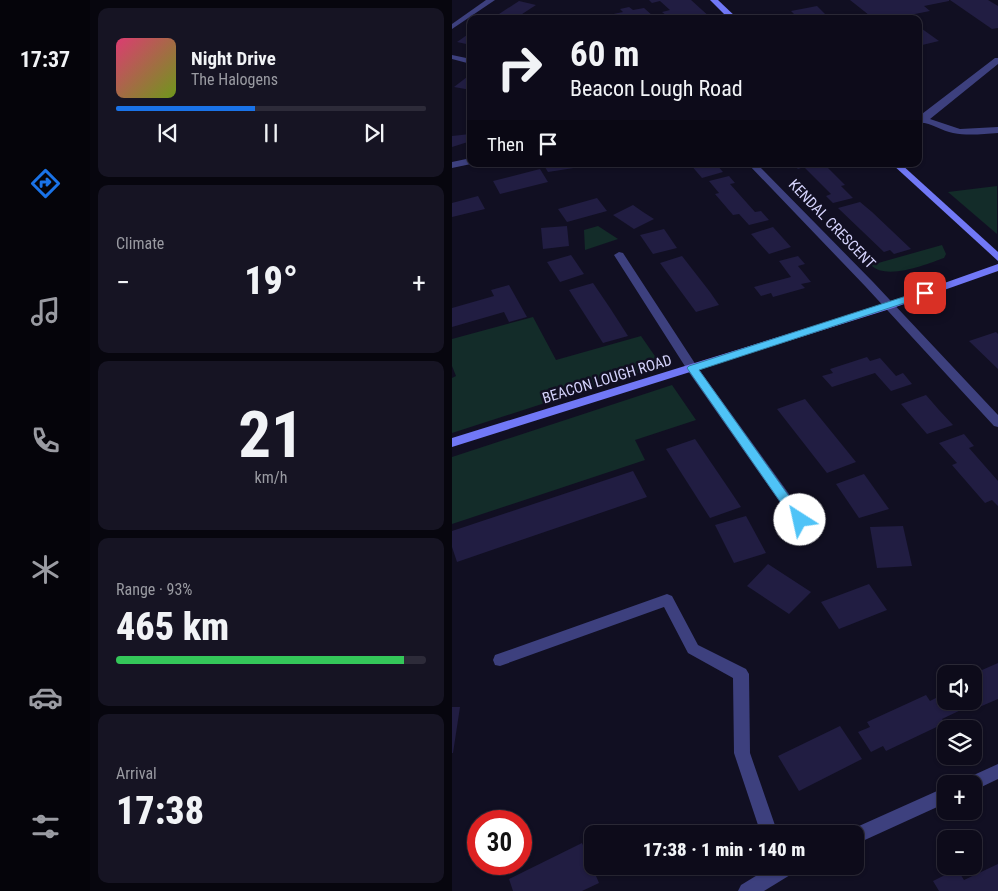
<!DOCTYPE html>
<html lang="en">
<head>
<meta charset="utf-8">
<style>
  :root { --surface:#0d0b1a; --page:#161423; --text:#f1f3f6; --muted:#9a9ba2; --line:#2d2b39; --accent:#1a73e8 }
  body { margin:0; font-family:"Roboto Condensed",sans-serif; background:var(--page); color:var(--text); height:100vh; display:flex; flex-direction:column; font-size:19px; white-space:nowrap }
  * { box-sizing:border-box; margin:0 }
  p { font-size:16px; color:var(--muted) }
  .icon { flex:none; width:28px; height:28px; fill:none; stroke:currentColor; stroke-width:2; stroke-linecap:round; stroke-linejoin:round }
  .map { position:relative; flex:1; overflow:hidden }
  .panel { display:flex; flex-direction:column; gap:8px; padding:8px; background:#07060e; width:362px }
  .panel>* { flex:none }
  .top-card { position:absolute; left:15px; top:15px; width:455px; height:152px; border-radius:10px; box-shadow:0 1px 4px #0004,0 0 0 1px var(--line); background:#0d0b1a; color:var(--text); overflow:hidden }
  .tools { position:absolute; left:485px; top:665px; display:grid; gap:10px }
  .tools a { display:grid; place-items:center; width:45px; height:45px; border-radius:10px; background:var(--surface); box-shadow:0 1px 4px #0004,0 0 0 1px var(--line); font-size:25px }
  .speed { position:absolute; left:15px; top:810px; display:flex; gap:10px; font-size:25px; font-weight:700; text-align:center }
  .speed>* { display:grid; place-content:center; width:65px; height:65px; border-radius:50%; background:var(--surface); box-shadow:0 1px 4px #0004,0 0 0 1px var(--line); line-height:1 }
  .speed .limit { border:8px solid #d22; background:#fff; color:#111 }
  .pin { position:absolute; display:grid; place-items:center; width:42px; height:42px; color:#fff; margin:-21px; border-radius:10px; box-shadow:0 2px 8px #0006 }
  .me { position:absolute; width:55px; margin:-28px; rotate:325deg; stroke-linejoin:round; filter:drop-shadow(0 0 4px #0008) }
  .turn { display:flex; align-items:center; gap:18px; height:105px; padding:0 20px; font-size:22px }
  .turn .icon { width:65px; height:65px; stroke-width:2.5 }
  .turn b { display:block; font-size:35px; line-height:42px }
  .then { display:flex; align-items:center; height:48px; padding:0 20px; background:#0003; gap:10px; font-size:19px }
  .big { font-size:38px; font-weight:800; line-height:1.1 }
  .panel .widget { flex:1; display:flex; flex-direction:column; justify-content:center; gap:8px; min-width:0; padding:0 18px; border-radius:10px; background:var(--page) }
  .panel .dial { align-items:center; gap:0 }
  .dial b { font-size:65px; line-height:1 }
  .song { display:flex; align-items:center; gap:15px }
  .cover { width:60px; height:60px; border-radius:8px; background:linear-gradient(135deg,hsl(340 70% 55%),hsl(80 70% 35%)) }
  .played { height:5px; border-radius:2px; background:linear-gradient(90deg,var(--accent) 45%,var(--line) 45%) }
  .keys { display:flex; justify-content:space-around; direction:ltr }
  .heat { display:flex; justify-content:space-between; align-items:center; font-size:28px; direction:ltr }
  .charge { height:8px; border-radius:4px; background:linear-gradient(90deg,#34c759 93%,var(--line) 0) }
  .trip { position:absolute; left:132px; top:825px; width:280px; height:50px; border-radius:10px; background:var(--surface); box-shadow:0 1px 4px #0004,0 0 0 1px var(--line); font-weight:800; line-height:50px; text-align:center }
  main { display:flex; flex:1; min-height:0 }
  .menu { display:flex; flex-direction:column; width:90px; justify-content:space-around; align-items:center; background:#05040a; color:var(--muted) }
  .menu .icon { width:35px; height:35px }
  .menu .current { color:var(--accent) }
  .menu b { font-size:22px; color:var(--text) }
  .map>svg:first-child { display:block }
  .green { fill:#132c29 }
  .building { fill:#211d42 }
  .lines { fill:none; stroke-linecap:round; stroke-linejoin:round }
  .street { fill:#3d407e; fill-rule:evenodd }
  .secondary { fill:#7178f6; fill-rule:evenodd }
  .route { fill:#4fc3f7; stroke:#337fa1 }
  .labels { text-anchor:middle; stroke-width:5; stroke-linejoin:round; paint-order:stroke }
  .street-label { font-size:15px; fill:#d5d3fc; stroke:#110f22 }
</style>
</head>
<body>
<main>
<nav class="menu">
<b>17:37</b>
<svg class="icon current" aria-label="directions" viewBox="0 0 24 24"><path d="M12 3l9 9-9 9-9-9zM9 14v-3h6M13 9l2 2-2 2"/></svg>
<svg class="icon" aria-label="music" viewBox="0 0 24 24"><path d="M9 18V5l10-2v13"/><circle cx="6" cy="18" r="3"/><circle cx="16" cy="16" r="3"/></svg>
<svg class="icon" aria-label="phone" viewBox="0 0 24 24"><path d="M5 4h4l2 5-3 2q2 4 5 5l2-3 5 2v4C11 20 4 13 5 4z"/></svg>
<svg class="icon" aria-label="climate" viewBox="0 0 24 24"><path d="M12 3v18M4 7l16 10M4 17L20 7"/></svg>
<svg class="icon" aria-label="car" viewBox="0 0 24 24"><path d="M5 17H2v-5l4-1 3-4h7l3 4 3 1v5h-3M9 17h6M6 11h13"/><circle cx="7" cy="17" r="2"/><circle cx="17" cy="17" r="2"/></svg>
<svg class="icon" aria-label="filters" viewBox="0 0 24 24"><path d="M4 7h16M4 17h16"/><circle cx="9" cy="7" r="2"/><circle cx="15" cy="17" r="2"/></svg>
</nav>
<section class="panel">
<div class="widget">
<div class="song"><i class="cover"></i><div><b>Night Drive</b><p>The Halogens</p></div></div>
<div class="played"></div>
<div class="keys"><svg class="icon" aria-label="previous" viewBox="0 0 24 24"><path d="M18 5L8 12l10 7zM5 5v14"/></svg><svg class="icon" aria-label="pause" viewBox="0 0 24 24"><path d="M8 5v14M16 5v14"/></svg><svg class="icon" aria-label="next" viewBox="0 0 24 24"><path d="M6 5l10 7-10 7zM19 5v14"/></svg></div>
</div>
<div class="widget"><p>Climate</p>
<div class="heat"><a>−</a><b class="big">19°</b><a>+</a></div>
</div>
<div class="widget dial"><b>21</b><p>km/h</p></div>
<div class="widget"><p>Range · 93%</p><b class="big">465 km</b><div class="charge"></div></div>
<div class="widget"><p>Arrival</p><b class="big">17:38</b></div>
</section>
<div class="map">
<svg width="546" height="891" viewBox="0 0 546 891">
  <rect width="100%" height="100%" fill="#110f22"/>
  <!-- green -->
  <g class="green">
    <path d="M545,186V234L496,192Z"/>
    <path d="M146,226L166,239L133,250L132,230Z"/>
    <path d="M490,245L494,254L492,258C475,264 434,281 419,265Z"/>
    <path d="M81,317L104,360L189,336L207,362L204,367L0,433V378L4,376L0,366V339Z"/>
    <path d="M220,385L244,420L183,440L193,460L0,524V457Z"/>
  </g>
  <!-- building -->
  <g class="building">
    <path d="M197,0H239L260,19H228L222,14L214,15L210,12L218,10L208,1L200,3Z"/>
    <path d="M398,0H497V1L472,6L478,11L453,16L457,19H422Z"/>
    <path d="M498,0H536L546,6V28L540,29Z"/>
    <path d="M67,1L84,5L64,18L47,14Z"/>
    <path d="M365,6L373,14L347,19L339,11Z"/>
    <path d="M177,7L181,10L192,8L202,17L161,19L157,15L171,12L168,9Z"/>
    <path d="M466,26L487,41L466,46Z"/>
    <path d="M19,33V45L5,42L15,35Z"/>
    <path d="M15,77L19,78V90L2,87Z"/>
    <path d="M18,134L19,141L0,147V136Z"/>
    <path d="M91,164H141V165L96,172Z"/>
    <path d="M238,164H264L271,172L250,178Z"/>
    <path d="M341,164L373,165L393,185L389,186L401,198L381,203L374,196L379,194L352,167L346,169Z"/>
    <path d="M88,169L96,182L48,194L41,181Z"/>
    <path d="M277,176L283,183L278,184L303,212L309,211L317,220L297,225L287,214L281,215L263,194L267,193L257,181Z"/>
    <path d="M26,196L33,209L0,217V203Z"/>
    <path d="M145,198L155,211L115,222L106,209Z"/>
    <path d="M408,202L420,212L459,249L442,254L438,250L432,252L386,208Z"/>
    <path d="M181,205L191,212L202,219L182,229L161,215Z"/>
    <path d="M115,226L117,246L91,249L89,228Z"/>
    <path d="M321,227L339,247L317,254L299,234Z"/>
    <path d="M212,229L225,248L201,254L188,235Z"/>
    <path d="M119,255L132,274L108,282L95,262Z"/>
    <path d="M230,256L258,292L267,305L244,312L208,263Z"/>
    <path d="M346,256L353,264L346,266L359,282L349,284L353,288L321,297L319,293L309,296L302,287L339,277L327,261Z"/>
    <path d="M141,283L158,308L176,336L151,343L117,290Z"/>
    <path d="M57,285L75,317L57,322L52,312L0,327V308L42,296L39,290Z"/>
    <path d="M544,332L546,334V369L517,341Z"/>
    <path d="M415,357L418,361L428,358L444,376L451,373L460,384L439,391L423,373L380,387L370,376L381,373L378,369Z"/>
    <path d="M474,395L487,410L501,425L475,434L449,404Z"/>
    <path d="M353,399L365,414L404,462L375,473L325,409Z"/>
    <path d="M512,434L522,446L517,448L546,481V506L540,500L533,503L500,465L505,463L487,443Z"/>
    <path d="M243,439L277,489L289,507L258,518L214,449Z"/>
    <path d="M181,471L195,497L5,562L0,547V531Z"/>
    <path d="M412,474L437,509L407,518L384,484Z"/>
    <path d="M294,516L314,553L282,563L263,525Z"/>
    <path d="M451,526L460,566L425,568L418,527Z"/>
    <path d="M316,564L359,592L337,614L295,586Z"/>
    <path d="M417,584L435,610L387,629L369,602Z"/>
    <path d="M546,663V699L518,711L515,707L490,719L493,723L434,751L431,746L419,752L406,732L418,727L415,722L474,695L478,701L494,693V701H521V674Z"/>
    <path d="M0,707H8L1,753H0Z"/>
    <path d="M388,726L410,759L347,791L326,756Z"/>
    <path d="M130,843L147,883L130,891H61L57,879Z"/>
    <path d="M546,864V891H487L481,881L505,869L512,880Z"/>
  </g>
  <g class="lines">
    <!-- street -->
    <g class="street">
      <path d="M34,0H43L0,29V24Z"/>
      <path d="M0,55L19,59V64L0,59Z"/>
      <path d="M543,58H546V64L478,119L508,129L546,127V133C531,134 516,136 501,133C490,131 476,121 466,123V117Z"/>
      <path d="M19,158V164L0,168V162Z"/>
      <path d="M296,164H305L421,282L546,415V427L542,426L413,286Z"/>
      <path d="M167,252L171,253L244,365L353,516L355,520L353,524H343L236,371L162,255Z"/>
      <path d="M215,594L220,596L246,645L294,669L297,674L298,753L326,834H309L282,753L281,678L236,653L212,607L48,666L43,665L41,660L43,655Z"/>
      <path d="M546,764V779L521,791V784H511L513,779Z"/>
      <path d="M494,787V803L404,844V834H396L398,830Z"/>
      <path d="M320,866H346L343,872L312,891H286L289,885Z"/>
    </g>
    <!-- secondary -->
    <g class="secondary">
      <path d="M258,0H266L286,19H277Z"/>
      <path d="M440,164H449L546,252V261Z"/>
      <path d="M546,264V271L441,308L0,447V438L433,304Z"/>
    </g>
  </g>
  <!-- route -->
  <path class="route" d="M473,290L477,291V295L247,370L354,520L352,523H343L235,368L237,366Z"/>
  <g class="labels">
    <!-- street labels -->
    <g class="street-label">
      <text transform="translate(380 224) rotate(46)" y="5">KENDAL CRESCENT</text>
      <text transform="translate(155 379) rotate(-17)" y="5">BEACON LOUGH ROAD</text>
    </g>
  </g>
</svg>
<div class="tools">
<a><svg class="icon" aria-label="sound" viewBox="0 0 24 24"><path d="M4 9h4l5-4v14l-5-4H4zM17 9q2 3 0 6"/></svg></a>
<a><svg class="icon" aria-label="layers" viewBox="0 0 24 24"><path d="M12 4l9 5-9 5-9-5zM3 14l9 5 9-5"/></svg></a>
<a>+</a>
<a>−</a>
</div>
<div class="speed"><div class="limit">30</div></div>
<div class="pin" style="left:473px;top:293px;background:#d93025"><svg class="icon" aria-label="arrive" viewBox="0 0 24 24"><path d="M6 21V4h12l-3 4 3 4H6"/></svg></div>
<svg class="me" style="left:348px;top:520px" viewBox="-20 -20 40 40"><circle r="19" fill="#fff"/><path d="M0-13L10 11 0 6-10 11z" fill="#4fc3f7"/></svg>
<div class="trip">17:38 · 1 min · 140 m</div>
<div class="top-card">
<div class="turn"><svg class="icon" aria-label="right" viewBox="0 0 24 24"><path d="M7 20v-9h11M14 6l5 5-5 5"/></svg><div><b>60 m</b>Beacon Lough Road</div></div>
<div class="then">Then<svg class="icon" aria-label="arrive" viewBox="0 0 24 24"><path d="M6 21V4h12l-3 4 3 4H6"/></svg></div>
</div>
</div>
</main>
</body>
</html>
